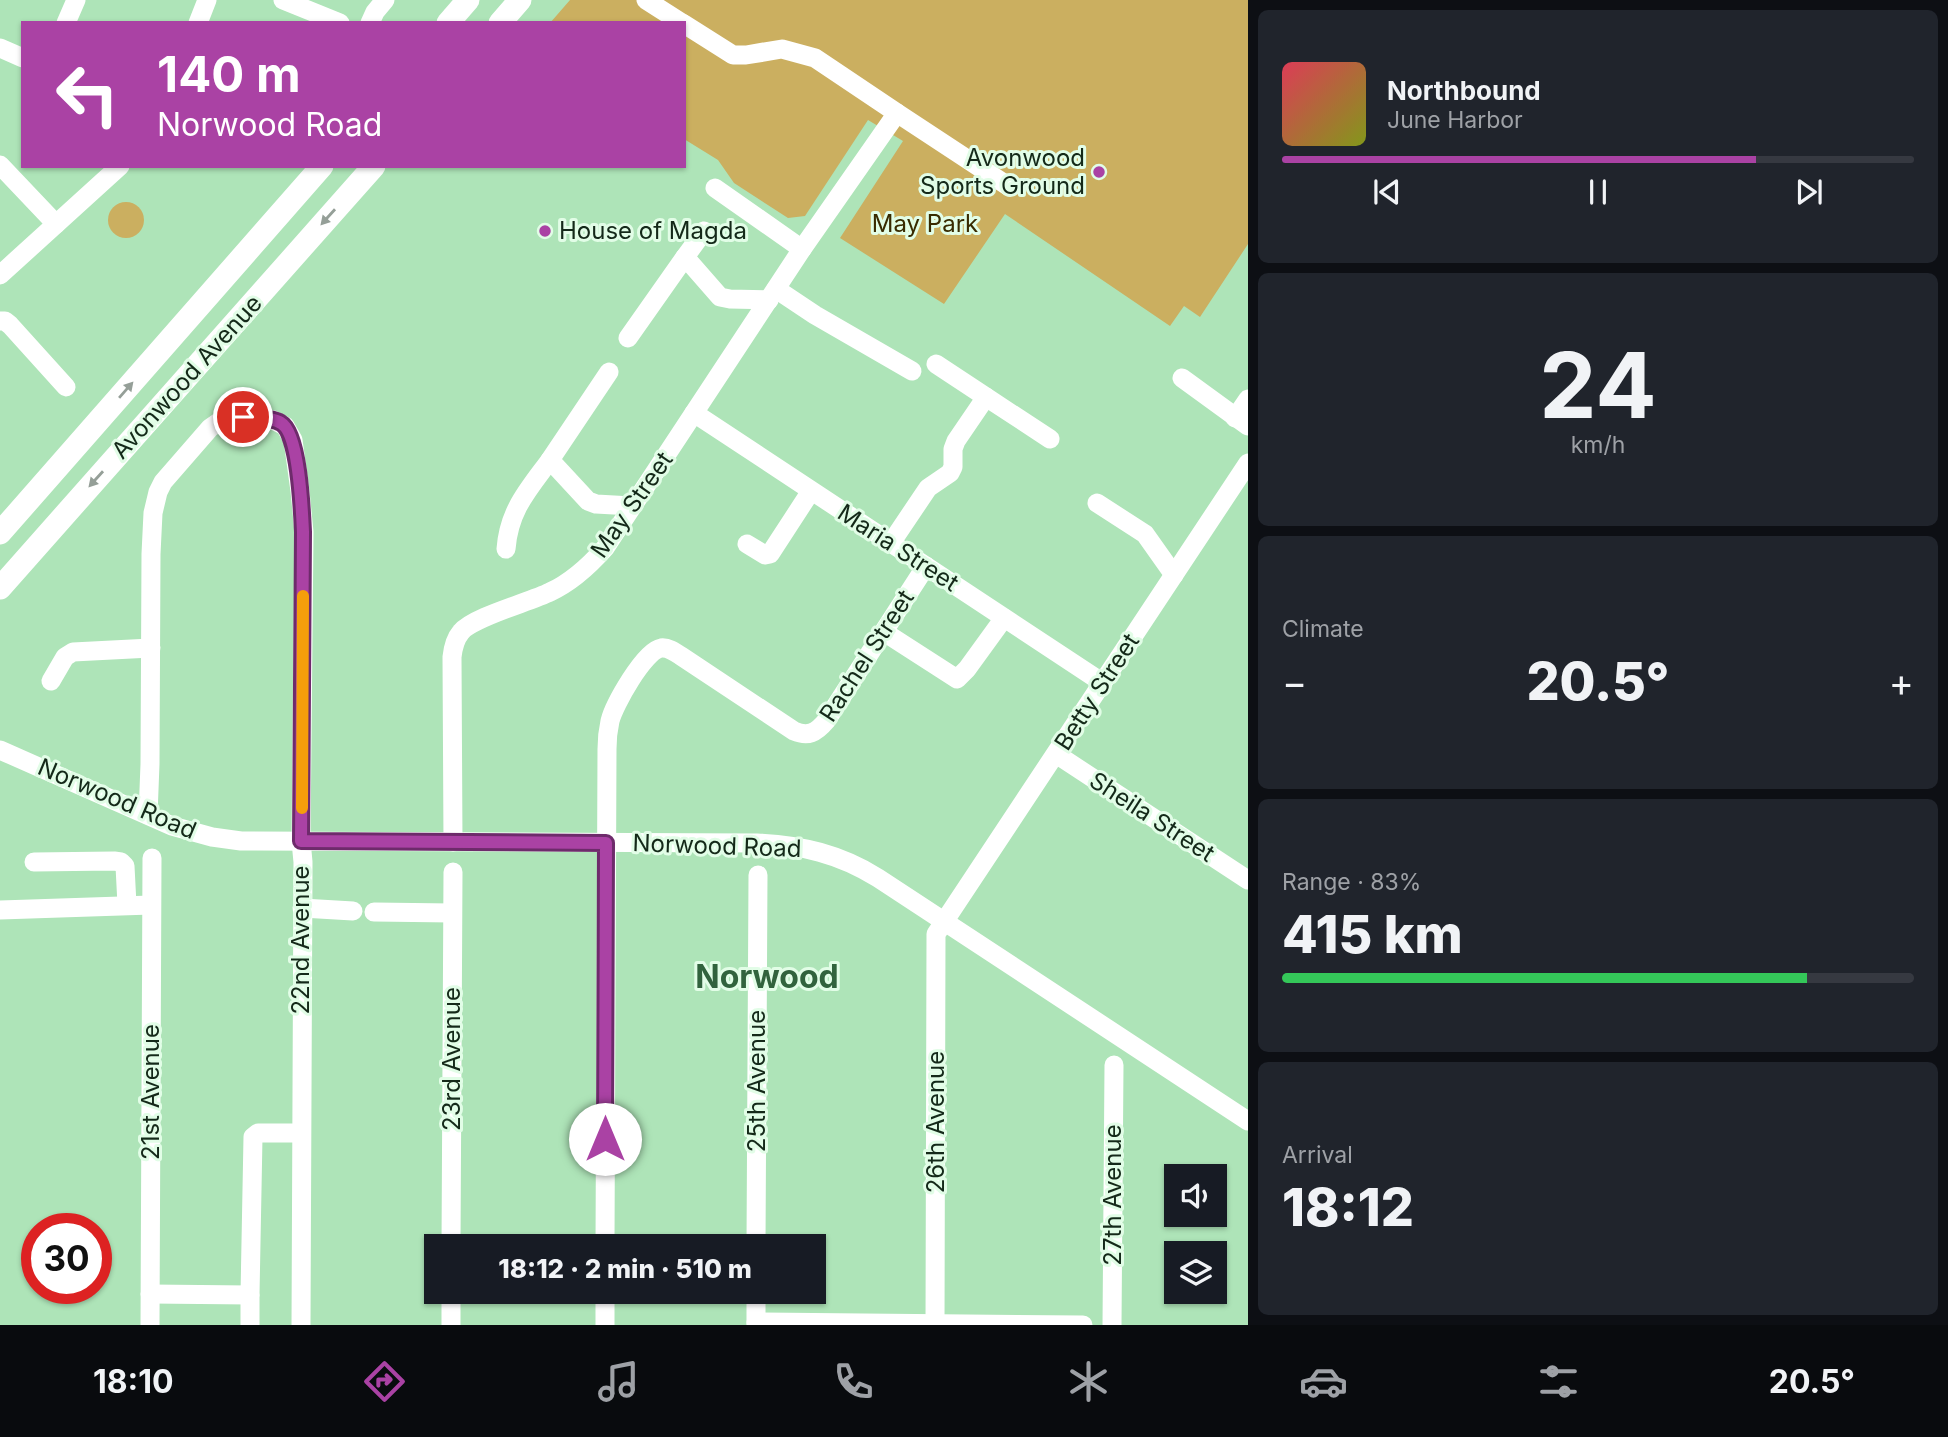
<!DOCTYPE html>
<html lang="en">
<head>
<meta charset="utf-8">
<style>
  :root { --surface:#171b24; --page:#20242c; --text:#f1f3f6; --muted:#9ea1a6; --line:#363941; --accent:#aa42a4 }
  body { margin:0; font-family:Inter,sans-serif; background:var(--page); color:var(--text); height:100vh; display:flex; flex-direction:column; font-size:26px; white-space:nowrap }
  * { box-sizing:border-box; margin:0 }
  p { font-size:23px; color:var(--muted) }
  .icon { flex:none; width:38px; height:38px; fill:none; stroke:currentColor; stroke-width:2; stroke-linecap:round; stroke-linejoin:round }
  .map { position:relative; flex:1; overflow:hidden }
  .side { display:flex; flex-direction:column; gap:10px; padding:10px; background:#0d0f14; width:700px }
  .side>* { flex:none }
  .banner { position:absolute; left:21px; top:21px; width:665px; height:147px; border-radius:0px; box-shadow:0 2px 5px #0004; background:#aa42a4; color:#fff; overflow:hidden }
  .fabs { position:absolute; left:1164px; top:1164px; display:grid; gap:14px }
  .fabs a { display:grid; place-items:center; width:63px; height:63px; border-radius:0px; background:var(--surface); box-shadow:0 2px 5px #0004; font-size:35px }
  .speed { position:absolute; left:21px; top:1213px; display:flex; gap:14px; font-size:35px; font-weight:700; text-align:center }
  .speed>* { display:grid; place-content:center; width:91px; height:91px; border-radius:50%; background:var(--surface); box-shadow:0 2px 5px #0004; line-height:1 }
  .speed .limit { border:10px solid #d22; background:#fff; color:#111 }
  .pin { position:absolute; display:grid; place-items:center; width:60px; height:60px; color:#fff; margin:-30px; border:4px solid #fff; border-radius:50%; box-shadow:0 2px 7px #0007 }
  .me { position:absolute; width:77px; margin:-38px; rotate:0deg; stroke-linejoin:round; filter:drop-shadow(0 0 5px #0008) }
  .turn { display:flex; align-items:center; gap:24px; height:147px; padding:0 21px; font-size:32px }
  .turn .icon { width:91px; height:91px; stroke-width:2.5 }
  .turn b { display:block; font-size:49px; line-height:60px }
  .big { font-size:52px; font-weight:800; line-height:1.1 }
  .side .card { flex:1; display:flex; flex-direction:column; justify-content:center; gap:10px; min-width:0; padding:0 24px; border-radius:10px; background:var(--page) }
  .side .dial { align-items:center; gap:0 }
  .dial b { font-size:91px; line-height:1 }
  .song { display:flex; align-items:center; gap:21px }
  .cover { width:84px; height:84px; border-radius:10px; background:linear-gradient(135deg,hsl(350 70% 55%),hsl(70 70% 35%)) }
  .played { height:7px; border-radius:4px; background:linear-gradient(90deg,var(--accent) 75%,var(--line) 75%) }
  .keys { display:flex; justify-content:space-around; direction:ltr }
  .heat { display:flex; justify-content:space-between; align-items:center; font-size:38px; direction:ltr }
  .charge { height:10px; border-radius:5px; background:linear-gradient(90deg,#34c759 83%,var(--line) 0) }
  .trip { position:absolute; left:424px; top:1234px; width:402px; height:70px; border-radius:0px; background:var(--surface); box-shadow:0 2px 5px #0004; font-weight:800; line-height:70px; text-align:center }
  .dock { display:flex; height:112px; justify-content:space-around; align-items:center; background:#090b0e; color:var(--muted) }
  .dock .icon { width:49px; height:49px }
  .dock .on { color:var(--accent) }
  .dock b { font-size:32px; color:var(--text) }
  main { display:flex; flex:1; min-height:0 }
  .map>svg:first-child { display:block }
  .green { fill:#cbaf60 }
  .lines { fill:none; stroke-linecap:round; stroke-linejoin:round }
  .minor { stroke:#fff; stroke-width:19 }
  .major { stroke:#fff; stroke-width:23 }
  .oneway { fill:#959f98 }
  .route-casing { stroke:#6e2b6b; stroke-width:18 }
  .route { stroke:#aa42a4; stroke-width:12 }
  .slow { stroke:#f59e0b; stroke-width:12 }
  .poi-dot { fill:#aa42a4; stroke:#e2fde7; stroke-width:2.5 }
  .labels { text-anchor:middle; stroke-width:6; stroke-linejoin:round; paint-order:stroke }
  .poi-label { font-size:24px; fill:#142919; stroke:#e2fde7; text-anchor:end }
  .park-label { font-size:24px; fill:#382a00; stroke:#e2fde7 }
  .street-label { font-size:24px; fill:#142919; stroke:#e2fde7 }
  .district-label { font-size:32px; font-weight:bold; fill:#31633d; stroke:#e2fde7 }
</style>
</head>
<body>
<main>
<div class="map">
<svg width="1248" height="1325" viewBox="0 0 1248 1325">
  <rect width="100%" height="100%" fill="#aee4b8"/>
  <!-- green -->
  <g class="green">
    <path d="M570,0H1248V244L1200,317L1184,306L1170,326L1005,214L944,304L840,238L903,141L868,120L805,216L788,218L734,183L718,160L684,139V23H550Z"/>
    <circle cx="126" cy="220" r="18"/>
  </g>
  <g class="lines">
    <!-- minor -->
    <g class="minor">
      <path d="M283,0L340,23"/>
      <path d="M646,0L682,23"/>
      <path d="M66,23L76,0"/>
      <path d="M198,23L207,0"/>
      <path d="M370,23L375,12L385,0"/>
      <path d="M0,48L23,58"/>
      <path d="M897,113L1008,186"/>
      <path d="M0,165L56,224"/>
      <path d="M715,188L802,249"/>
      <path d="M685,257L704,231"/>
      <path d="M0,275L120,166"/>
      <path d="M776,289L815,315L912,371"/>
      <path d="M0,321H5L10,325L66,387"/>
      <path d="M628,338L685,257L720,297L730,299L769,300"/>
      <path d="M609,372L550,460L588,501L596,504L632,506"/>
      <path d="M1182,378L1248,426"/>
      <path d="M986,397L1050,439"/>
      <path d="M694,413L1103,683"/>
      <path d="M1235,418L1248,399"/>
      <path d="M1097,503L1145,534L1174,575"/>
      <path d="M891,543L928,488L950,473L953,467V449L956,441L986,397L936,364"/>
      <path d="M747,544L765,555L770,554L811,491"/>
      <path d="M506,549C509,510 528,490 550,460"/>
      <path d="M884,632L957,679L967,669L1004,618"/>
      <path d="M51,681L65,657L73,652L151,648"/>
      <path d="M0,750L172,826L212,837L241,841L757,843C801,845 840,854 878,878L1248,1121"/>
      <path d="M1056,754L1248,880"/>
      <path d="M148,815L150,764L151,554L153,513L158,492L163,482L210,428L220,421L228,418L243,417L273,420L285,426L293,440L300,491L304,532L301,841L303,862L301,1325"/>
      <path d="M453,842L452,657C453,648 455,639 461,632C473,617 530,602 550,592C572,582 589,566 605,548L802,249L897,113L815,58L782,49L746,55H733L684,24"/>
      <path d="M34,862L114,861L121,862L125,866L127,905"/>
      <path d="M302,908L353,911"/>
      <path d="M0,910L151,905"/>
      <path d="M374,912L452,913"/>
      <path d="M451,1246L453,872"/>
      <path d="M605,1246L607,749C607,739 608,730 610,721C614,705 644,651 661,648C668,647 675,652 681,656L794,731C808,737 816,733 826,721L926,566"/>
      <path d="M756,1246L758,875"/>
      <path d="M150,1294L250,1295L253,1137L258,1133H301"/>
      <path d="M756,1322L1083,1325"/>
      <path d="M150,1325L152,858"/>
      <path d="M250,1325V1295"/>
      <path d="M451,1325V1292"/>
      <path d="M605,1325V1292"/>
      <path d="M756,1325V1292"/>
      <path d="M935,1325L936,934L1248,463"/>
      <path d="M1112,1325L1114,1065"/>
    </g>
    <!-- major -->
    <g class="major">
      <path d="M448,23L468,0"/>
      <path d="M500,23L520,0"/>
      <path d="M0,533L322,166"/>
      <path d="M0,588L374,166"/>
    </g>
  </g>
  <!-- one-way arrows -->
  <defs><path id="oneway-solid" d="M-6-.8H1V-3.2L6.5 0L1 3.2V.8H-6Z" transform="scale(1.75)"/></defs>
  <g class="oneway">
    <use href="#oneway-solid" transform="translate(328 217) rotate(132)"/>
    <use href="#oneway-solid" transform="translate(126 390) rotate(-49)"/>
    <use href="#oneway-solid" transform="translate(96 479) rotate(132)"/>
  </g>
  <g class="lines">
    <!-- route casing -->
    <g class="route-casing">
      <path id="route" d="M243,417C254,419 271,417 281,423C299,433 302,511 303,532L301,841L606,843L605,1139"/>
    </g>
    <!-- route -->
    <use href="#route" class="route"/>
    <!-- slow -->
    <path class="slow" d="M302,808L303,596"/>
  </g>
  <!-- markers -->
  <g class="poi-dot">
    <circle cx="1099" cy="172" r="7"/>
    <circle cx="545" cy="231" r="7"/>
  </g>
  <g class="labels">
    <!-- poi labels -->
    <g class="poi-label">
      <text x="1085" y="166">Avonwood<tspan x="1085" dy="28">Sports Ground</tspan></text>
      <text x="559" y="239" text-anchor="start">House of Magda</text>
    </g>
    <!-- park labels -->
    <g class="park-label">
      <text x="925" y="232">May Park</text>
    </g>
    <!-- street labels -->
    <g class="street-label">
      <text transform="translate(187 377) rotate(-48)" y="8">Avonwood Avenue</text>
      <text transform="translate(632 505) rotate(-55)" y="8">May Street</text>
      <text transform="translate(898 548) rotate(33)" y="8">Maria Street</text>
      <text transform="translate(867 656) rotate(-57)" y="8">Rachel Street</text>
      <text transform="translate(1097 692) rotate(-57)" y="8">Betty Street</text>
      <text transform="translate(117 799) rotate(23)" y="8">Norwood Road</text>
      <text transform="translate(1152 817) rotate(33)" y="8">Sheila Street</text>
      <text transform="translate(717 846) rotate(2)" y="8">Norwood Road</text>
      <text transform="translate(301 940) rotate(-90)" y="8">22nd Avenue</text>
      <text transform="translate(452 1059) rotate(-90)" y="8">23rd Avenue</text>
      <text transform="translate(757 1081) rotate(-90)" y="8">25th Avenue</text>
      <text transform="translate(151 1092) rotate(-90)" y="8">21st Avenue</text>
      <text transform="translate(936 1122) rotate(-90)" y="8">26th Avenue</text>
      <text transform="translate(1113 1195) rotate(-90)" y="8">27th Avenue</text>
    </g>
    <!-- district labels -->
    <g class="district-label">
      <text x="767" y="988">Norwood</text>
    </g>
  </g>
</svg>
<div class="fabs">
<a><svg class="icon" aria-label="sound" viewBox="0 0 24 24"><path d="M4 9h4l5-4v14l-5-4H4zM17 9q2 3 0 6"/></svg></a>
<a><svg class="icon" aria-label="layers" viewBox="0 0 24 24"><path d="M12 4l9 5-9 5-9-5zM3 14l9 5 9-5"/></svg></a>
</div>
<div class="speed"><div class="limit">30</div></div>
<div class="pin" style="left:243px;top:417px;background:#d93025"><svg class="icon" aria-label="arrive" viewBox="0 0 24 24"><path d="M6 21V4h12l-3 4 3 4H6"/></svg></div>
<svg class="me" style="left:605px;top:1139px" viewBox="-20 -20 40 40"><circle r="19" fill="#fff"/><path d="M0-13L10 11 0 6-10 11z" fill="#aa42a4"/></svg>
<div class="trip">18:12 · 2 min · 510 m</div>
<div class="banner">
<div class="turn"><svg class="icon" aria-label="left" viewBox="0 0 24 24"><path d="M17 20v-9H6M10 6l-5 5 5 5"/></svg><div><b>140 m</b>Norwood Road</div></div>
</div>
</div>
<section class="side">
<div class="card">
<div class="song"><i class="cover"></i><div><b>Northbound</b><p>June Harbor</p></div></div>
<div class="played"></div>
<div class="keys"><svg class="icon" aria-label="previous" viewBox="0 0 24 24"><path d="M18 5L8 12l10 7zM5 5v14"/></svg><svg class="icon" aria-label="pause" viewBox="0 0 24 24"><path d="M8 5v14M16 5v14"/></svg><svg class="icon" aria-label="next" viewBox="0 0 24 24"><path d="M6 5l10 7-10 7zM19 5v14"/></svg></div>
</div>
<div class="card dial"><b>24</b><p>km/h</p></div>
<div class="card"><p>Climate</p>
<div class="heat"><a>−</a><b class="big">20.5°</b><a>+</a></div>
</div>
<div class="card"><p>Range · 83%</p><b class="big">415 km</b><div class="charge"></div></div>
<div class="card"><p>Arrival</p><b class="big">18:12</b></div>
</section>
</main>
<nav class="dock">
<b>18:10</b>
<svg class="icon on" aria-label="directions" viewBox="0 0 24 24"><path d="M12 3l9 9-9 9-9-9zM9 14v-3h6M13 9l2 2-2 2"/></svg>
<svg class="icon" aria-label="music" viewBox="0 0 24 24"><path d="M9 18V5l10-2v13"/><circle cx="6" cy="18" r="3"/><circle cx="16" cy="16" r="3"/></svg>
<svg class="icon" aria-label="phone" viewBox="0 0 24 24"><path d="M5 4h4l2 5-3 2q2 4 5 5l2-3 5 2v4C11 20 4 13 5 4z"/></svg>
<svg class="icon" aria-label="climate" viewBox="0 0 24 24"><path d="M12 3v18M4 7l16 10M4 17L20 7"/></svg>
<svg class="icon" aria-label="car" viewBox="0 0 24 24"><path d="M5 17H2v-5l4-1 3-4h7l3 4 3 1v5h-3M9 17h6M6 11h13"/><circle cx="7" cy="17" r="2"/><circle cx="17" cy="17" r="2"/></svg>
<svg class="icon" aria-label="filters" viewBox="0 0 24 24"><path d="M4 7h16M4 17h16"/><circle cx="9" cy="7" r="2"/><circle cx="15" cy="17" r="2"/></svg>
<b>20.5°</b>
</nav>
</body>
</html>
